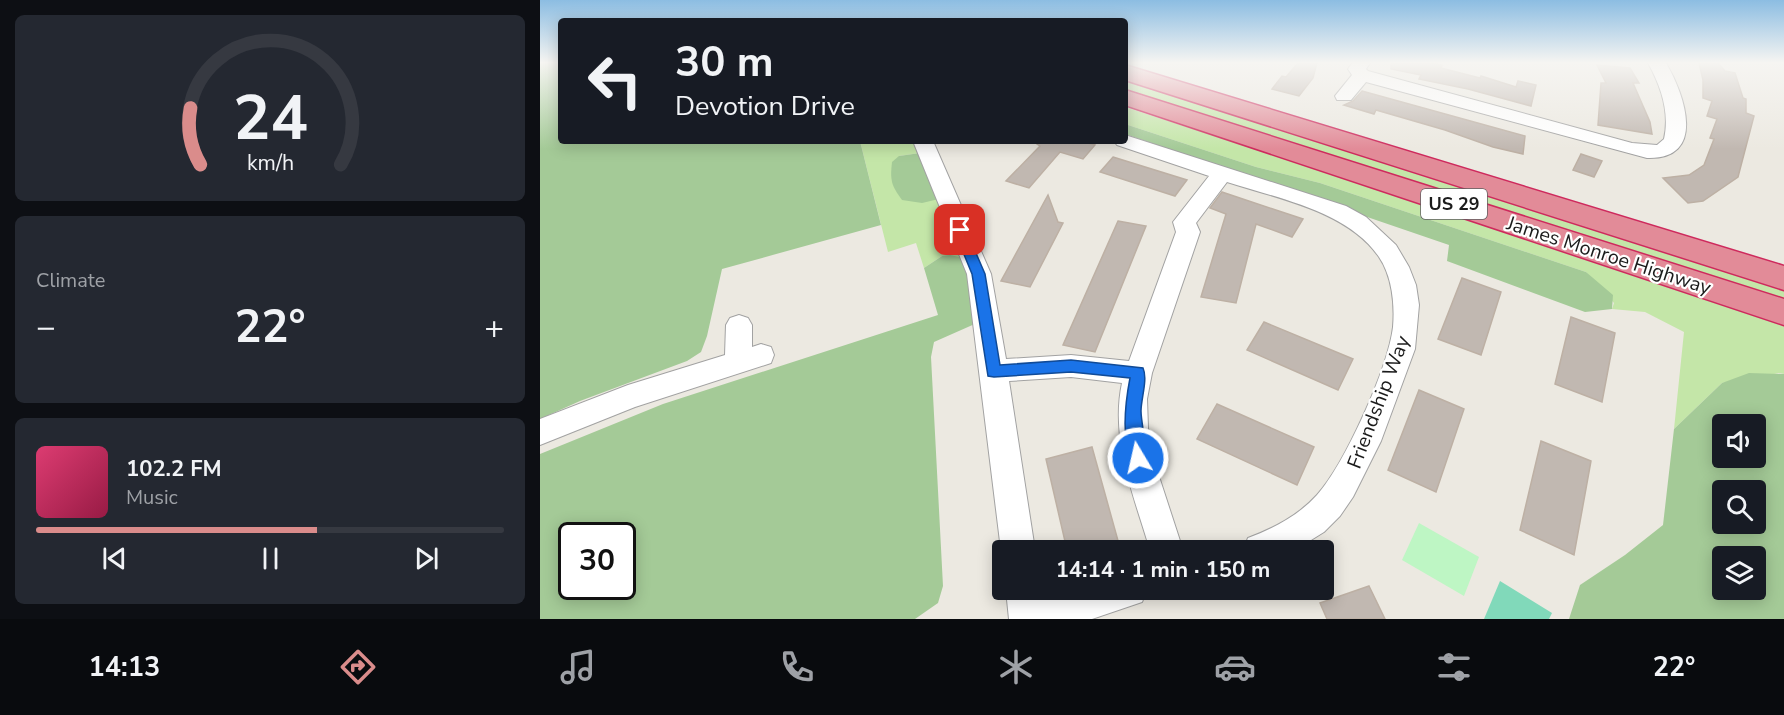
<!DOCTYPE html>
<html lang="en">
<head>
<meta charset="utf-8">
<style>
  :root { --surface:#171b24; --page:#242831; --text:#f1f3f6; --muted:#9ea1a6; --line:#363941; --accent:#da8c8b }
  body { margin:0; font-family:"Nunito Sans",sans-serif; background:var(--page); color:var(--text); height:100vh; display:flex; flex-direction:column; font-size:22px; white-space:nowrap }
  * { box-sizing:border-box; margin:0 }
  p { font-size:20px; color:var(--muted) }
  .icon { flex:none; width:33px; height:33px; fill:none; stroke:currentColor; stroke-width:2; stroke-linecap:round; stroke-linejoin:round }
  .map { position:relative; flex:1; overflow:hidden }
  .details { display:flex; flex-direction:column; gap:15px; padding:15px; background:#0d0f14; width:540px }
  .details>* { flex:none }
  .top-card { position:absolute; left:18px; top:18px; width:570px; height:126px; border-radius:6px; box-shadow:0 3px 15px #0003; background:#171b24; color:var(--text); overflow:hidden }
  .controls { position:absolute; left:1172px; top:414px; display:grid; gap:12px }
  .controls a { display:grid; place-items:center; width:54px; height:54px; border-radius:6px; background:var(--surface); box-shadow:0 3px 15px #0003; font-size:30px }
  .speed { position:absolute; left:18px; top:522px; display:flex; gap:12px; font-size:30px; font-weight:700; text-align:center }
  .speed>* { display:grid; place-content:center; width:78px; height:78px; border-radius:50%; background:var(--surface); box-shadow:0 3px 15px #0003; line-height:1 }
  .speed .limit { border:3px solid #111; border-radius:9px; background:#fff; color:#111 }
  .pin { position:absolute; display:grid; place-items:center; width:51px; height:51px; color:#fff; margin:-26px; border-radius:12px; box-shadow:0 3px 9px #0006 }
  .me { position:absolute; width:66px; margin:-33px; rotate:351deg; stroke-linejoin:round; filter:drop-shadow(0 0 4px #0008) }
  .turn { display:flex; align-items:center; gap:21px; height:126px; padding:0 18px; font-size:27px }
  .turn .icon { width:78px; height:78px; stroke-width:2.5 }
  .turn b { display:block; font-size:42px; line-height:51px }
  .big { font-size:45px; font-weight:700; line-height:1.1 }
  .details .tile { flex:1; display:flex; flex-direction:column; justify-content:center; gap:9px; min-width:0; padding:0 21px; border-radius:9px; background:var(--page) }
  .details .dial { align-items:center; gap:0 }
  .dial svg { height:156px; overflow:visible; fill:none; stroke:var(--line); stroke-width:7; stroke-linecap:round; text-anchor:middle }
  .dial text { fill:var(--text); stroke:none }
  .song { display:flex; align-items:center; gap:18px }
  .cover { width:72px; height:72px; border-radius:9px; background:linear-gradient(135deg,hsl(340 70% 55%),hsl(340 70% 35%)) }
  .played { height:6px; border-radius:3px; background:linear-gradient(90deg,var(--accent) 60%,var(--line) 60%) }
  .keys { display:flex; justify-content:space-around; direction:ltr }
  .heat { display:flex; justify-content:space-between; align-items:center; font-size:33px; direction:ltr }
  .trip { position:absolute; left:452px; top:540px; width:342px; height:60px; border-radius:6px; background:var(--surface); box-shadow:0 3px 15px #0003; font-weight:700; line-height:60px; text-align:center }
  .tabs { display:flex; height:96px; justify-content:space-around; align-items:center; background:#090b0e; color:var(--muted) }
  .tabs .icon { width:42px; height:42px }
  .tabs .active { color:var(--accent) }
  .tabs b { font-size:27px; color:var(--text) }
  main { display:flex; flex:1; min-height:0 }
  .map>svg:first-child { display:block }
  .grass { fill:#c4e6a8 }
  .forest { fill:#a4ca97; fill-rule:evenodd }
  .park { fill:#bef6c4 }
  .pitch { fill:#81d9ba }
  .building { fill:#c1b8b1; stroke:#bdb0a4; stroke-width:1.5 }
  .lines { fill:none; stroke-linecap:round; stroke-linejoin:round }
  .minor-casing { stroke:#a2a2a2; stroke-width:2 }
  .highway-casing { stroke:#ce2a5d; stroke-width:3 }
  .minor { fill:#fff; fill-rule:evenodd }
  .highway { fill:#e28b98; fill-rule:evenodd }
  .route { fill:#1a73e8; stroke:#114b97; stroke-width:1.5 }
  .labels { text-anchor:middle; stroke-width:4.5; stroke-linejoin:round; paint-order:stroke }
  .shield { fill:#fff; stroke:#5f5f5f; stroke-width:1.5 }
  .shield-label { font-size:18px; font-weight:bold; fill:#1b1b1b }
  .street-label { font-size:20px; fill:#1b1b1b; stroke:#fff }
</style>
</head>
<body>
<main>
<section class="details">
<div class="tile dial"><svg viewBox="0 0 100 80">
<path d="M14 69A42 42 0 1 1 86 69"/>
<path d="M14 69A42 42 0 0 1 9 40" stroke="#da8c8b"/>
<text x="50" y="56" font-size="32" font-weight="700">24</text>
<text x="50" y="72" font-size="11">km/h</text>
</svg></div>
<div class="tile"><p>Climate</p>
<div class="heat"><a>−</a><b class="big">22°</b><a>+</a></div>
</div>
<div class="tile">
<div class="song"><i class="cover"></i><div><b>102.2 FM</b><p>Music</p></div></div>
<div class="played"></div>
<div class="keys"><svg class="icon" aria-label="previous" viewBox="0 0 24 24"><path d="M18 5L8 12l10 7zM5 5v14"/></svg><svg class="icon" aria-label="pause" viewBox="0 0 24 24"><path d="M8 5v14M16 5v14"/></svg><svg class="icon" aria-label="next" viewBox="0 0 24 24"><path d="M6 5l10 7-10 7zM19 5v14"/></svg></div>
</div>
</section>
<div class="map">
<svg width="1244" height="619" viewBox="0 0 1244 619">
  <rect width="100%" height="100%" fill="#ece9e1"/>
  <!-- grass -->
  <g class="grass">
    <path d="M585,80L1244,286V304L585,91Z"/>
    <path d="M585,107L1244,320V374L1240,373L1182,383L1134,429L1144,332L1105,312L1072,309L1074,303L1046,272L780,183L716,167L585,124Z"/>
    <path d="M320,141H345L348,144L375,141L380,153L359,156L399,199L424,258L402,256L384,268L376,243L348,252Z"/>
  </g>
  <!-- forest -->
  <g class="forest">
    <path d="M0,63H21V141H320L341,225L182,269L167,336L161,352L147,361L40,401L0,419Z"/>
    <path d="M585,124L716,167L780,183L1046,272L1073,295L1072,309L1045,312L907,261L909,245L585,134Z"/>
    <path d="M380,153L399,199L382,203L362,200C351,185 350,180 352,162L359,156Z"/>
    <path d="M410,255L424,258L437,323L394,342L391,357L403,586L398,603L375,619H0V454L123,404L398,315L384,268L402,256ZM32,536H82V586H32Z"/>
    <path d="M1209,373L1244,374V619H1029L1040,585L1085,555L1123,525L1134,429L1182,383ZM1215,424V458H1182V424ZM1215,490V524H1182V490ZM1215,556V590H1182V556Z"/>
  </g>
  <!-- park -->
  <path class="park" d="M879,523L939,557L924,596L862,560Z"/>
  <!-- pitch -->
  <path class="pitch" d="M960,581L1012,613L1009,619H944Z"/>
  <!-- building -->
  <g class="building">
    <path d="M758,63H777L773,78L759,96L732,89L742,76L746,77Z"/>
    <path d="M851,63H891L902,65L901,68L940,78L941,76L976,87L978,81L996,85L991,106L928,89L879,79L881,75L851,69Z"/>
    <path d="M1159,63H1178L1185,71L1195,73L1203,98L1206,99V113L1214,116L1198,177L1163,201L1148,203L1123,178L1149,175L1164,165L1174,139L1170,138L1177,119L1167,116L1172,101L1163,98V80Z"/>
    <path d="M1057,65L1090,68L1099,83H1093L1110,122L1112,134L1058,125L1061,83H1066Z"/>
    <path d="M822,91L985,136L983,154L953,147L905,130L836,110L834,114L804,105L813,101Z"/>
    <path d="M497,141H541L555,145L543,159L520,152L489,188L466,181L500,146L497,144Z"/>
    <path d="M1041,154L1062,161L1054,177L1033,170Z"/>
    <path d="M573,157L647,180L635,196L560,172Z"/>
    <path d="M682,192L763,219L752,237L716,224L696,303L661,297L686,214L670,208Z"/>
    <path d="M508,195L518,222L523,223L490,287L461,281Z"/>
    <path d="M578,221L606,226L555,352L523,345Z"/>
    <path d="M922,278L961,292L941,355L898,339Z"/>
    <path d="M1031,317L1075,333L1062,402L1015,384Z"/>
    <path d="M724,322L813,359L798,390L707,350Z"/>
    <path d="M879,390L924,409L896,492L848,470Z"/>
    <path d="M677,404L774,447L757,485L657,439Z"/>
    <path d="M1001,441L1051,461L1034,555L980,530Z"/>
    <path d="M552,447L580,548L571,550H527L506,459Z"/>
    <path d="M829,586L845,619H787L780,603Z"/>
  </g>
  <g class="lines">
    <!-- minor casing -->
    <g class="minor-casing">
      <g id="minor">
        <path d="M812,63H830L826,69L828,71L1092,143L1117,145L1124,139C1130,113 1121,86 1108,63H1126C1145,95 1167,160 1107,158L826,82L811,100H797L795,96L812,75L808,69Z"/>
        <path d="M585,135L806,206L826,217L856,245L869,267L876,285L879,305L875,349L841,441L813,497L800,516L784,532L755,550H703L708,538C734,528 758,516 777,495C805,464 848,368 853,327C855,304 852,276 839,257C808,211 736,198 687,182L656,223L660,232L612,373L607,399L608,428L613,458L643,550H610C594,496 570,440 582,383L531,377L469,381L495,550H461L427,274L373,141H393L451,274L466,359L531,355L589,361L636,232L633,222L669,176L577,145L574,141H585Z"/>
        <path d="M199,315L208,318L212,325V347L221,344L231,347L234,355L231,363L95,407L0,445V419L88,385L185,355L186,325L190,318Z"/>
        <path d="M466,590H500L502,600L535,590H607L602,602L552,619H469Z"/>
      </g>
    </g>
    <!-- highway casing -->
    <g class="highway-casing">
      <g id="highway">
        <path d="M585,65L1244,266V290L585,80Z"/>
        <path d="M585,90L1244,299V325L585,105Z"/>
      </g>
    </g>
    <!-- minor -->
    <use href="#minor" class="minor"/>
    <!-- highway -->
    <use href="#highway" class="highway"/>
  </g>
  <!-- sky -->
  <linearGradient id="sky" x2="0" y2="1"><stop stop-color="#8cbde2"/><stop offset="0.42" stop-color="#f6f5f2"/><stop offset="1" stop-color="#f6f5f2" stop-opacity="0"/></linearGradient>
  <rect width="1244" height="149" fill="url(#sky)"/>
  <!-- route -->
  <path class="route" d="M420,226L426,230L445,274L460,365L531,360L603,368C608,379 601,399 601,411C601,424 609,453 604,463L598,465L592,463C581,438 585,404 590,378L531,372L454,377L448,376L432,274L414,230Z"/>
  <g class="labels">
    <!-- shield labels -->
    <rect class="shield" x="881" y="189" width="66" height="30" rx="4.5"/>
    <g class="shield-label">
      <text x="914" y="210">US 29</text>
    </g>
    <!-- street labels -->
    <g class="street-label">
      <text transform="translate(1069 255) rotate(18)" y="7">James Monroe Highway</text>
      <text transform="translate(838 402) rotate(-69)" y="7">Friendship Way</text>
    </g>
  </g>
</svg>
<div class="controls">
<a><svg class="icon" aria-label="sound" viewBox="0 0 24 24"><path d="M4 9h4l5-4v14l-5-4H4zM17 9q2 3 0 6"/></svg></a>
<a><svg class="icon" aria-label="search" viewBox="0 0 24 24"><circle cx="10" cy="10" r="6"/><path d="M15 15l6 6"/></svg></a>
<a><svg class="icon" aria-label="layers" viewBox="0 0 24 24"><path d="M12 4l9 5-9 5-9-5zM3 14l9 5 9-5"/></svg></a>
</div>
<div class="speed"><div class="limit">30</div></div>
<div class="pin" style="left:420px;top:230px;background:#d93025"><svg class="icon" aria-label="arrive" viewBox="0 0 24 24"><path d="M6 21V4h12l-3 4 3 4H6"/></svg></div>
<svg class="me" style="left:598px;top:458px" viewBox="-20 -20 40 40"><circle r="17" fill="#1a73e8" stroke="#fff" stroke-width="3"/><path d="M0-11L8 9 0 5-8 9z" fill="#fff"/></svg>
<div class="trip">14:14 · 1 min · 150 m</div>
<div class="top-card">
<div class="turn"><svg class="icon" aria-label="left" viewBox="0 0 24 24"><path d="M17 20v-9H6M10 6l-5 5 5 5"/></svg><div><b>30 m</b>Devotion Drive</div></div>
</div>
</div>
</main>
<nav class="tabs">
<b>14:13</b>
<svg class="icon active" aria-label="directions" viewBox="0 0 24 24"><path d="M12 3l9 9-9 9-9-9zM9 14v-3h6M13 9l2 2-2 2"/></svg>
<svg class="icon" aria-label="music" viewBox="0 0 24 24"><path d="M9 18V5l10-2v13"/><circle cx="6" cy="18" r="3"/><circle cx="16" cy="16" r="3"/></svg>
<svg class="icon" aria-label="phone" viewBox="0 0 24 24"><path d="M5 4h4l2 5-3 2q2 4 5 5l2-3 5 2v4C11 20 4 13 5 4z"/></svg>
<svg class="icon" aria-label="climate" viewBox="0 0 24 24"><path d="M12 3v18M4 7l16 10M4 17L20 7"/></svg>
<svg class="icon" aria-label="car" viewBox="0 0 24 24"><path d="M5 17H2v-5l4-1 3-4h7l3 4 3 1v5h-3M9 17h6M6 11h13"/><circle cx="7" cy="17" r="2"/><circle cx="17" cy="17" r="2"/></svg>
<svg class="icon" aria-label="filters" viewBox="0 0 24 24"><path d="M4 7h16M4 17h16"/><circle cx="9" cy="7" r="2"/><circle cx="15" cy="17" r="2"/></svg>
<b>22°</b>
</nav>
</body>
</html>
